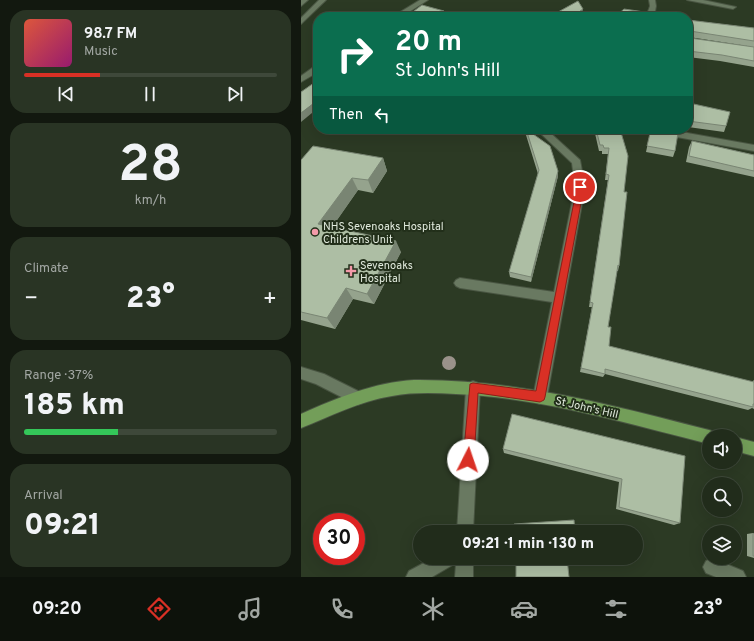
<!DOCTYPE html>
<html lang="en">
<head>
<meta charset="utf-8">
<style>
  :root { --surface:#212c1b; --page:#293424; --text:#f1f3f6; --muted:#a2a7a3; --line:#3e483a; --accent:#d93025 }
  body { margin:0; font-family:Overpass,sans-serif; background:var(--page); color:var(--text); height:100vh; display:flex; flex-direction:column; font-size:15px; white-space:nowrap }
  * { box-sizing:border-box; margin:0 }
  p { font-size:13px; color:var(--muted) }
  .icon { flex:none; width:22px; height:22px; fill:none; stroke:currentColor; stroke-width:2; stroke-linecap:round; stroke-linejoin:round }
  .map { position:relative; flex:1; overflow:hidden }
  .details { display:flex; flex-direction:column; gap:10px; padding:10px; background:#12180f; width:301px }
  .details>* { flex:none }
  .hud { position:absolute; left:12px; top:12px; width:380px; height:122px; border-radius:16px; box-shadow:0 4px 16px #0002,0 0 0 1px var(--line); background:#0b6e4f; color:#fff; overflow:hidden }
  .fabs { position:absolute; left:401px; top:429px; display:grid; gap:8px }
  .fabs a { display:grid; place-items:center; width:40px; height:40px; border-radius:50%; background:var(--surface); box-shadow:0 4px 16px #0002,0 0 0 1px var(--line); font-size:20px }
  .speed { position:absolute; left:12px; top:513px; display:flex; gap:8px; font-size:20px; font-weight:700; text-align:center }
  .speed>* { display:grid; place-content:center; width:52px; height:52px; border-radius:50%; background:var(--surface); box-shadow:0 4px 16px #0002,0 0 0 1px var(--line); line-height:1 }
  .speed .limit { border:6px solid #d22; background:#fff; color:#111 }
  .pin { position:absolute; display:grid; place-items:center; width:34px; height:34px; color:#fff; margin:-17px; border:2px solid #fff; border-radius:50%; box-shadow:0 1px 4px #0007 }
  .me { position:absolute; width:44px; margin:-22px; rotate:4deg; stroke-linejoin:round; filter:drop-shadow(0 0 3px #0008) }
  .turn { display:flex; align-items:center; gap:14px; height:84px; padding:0 16px; font-size:18px }
  .turn .icon { width:52px; height:52px; stroke-width:2.5 }
  .turn b { display:block; font-size:28px; line-height:34px }
  .then { display:flex; align-items:center; height:38px; padding:0 16px; background:#0003; gap:8px; font-size:15px }
  .big { font-size:30px; font-weight:800; line-height:1.1 }
  .details .widget { flex:1; display:flex; flex-direction:column; justify-content:center; gap:6px; min-width:0; padding:0 14px; border-radius:16px; background:var(--page) }
  .details .dial { align-items:center; gap:0 }
  .dial b { font-size:52px; line-height:1 }
  .song { display:flex; align-items:center; gap:12px }
  .cover { width:48px; height:48px; border-radius:6px; background:linear-gradient(135deg,hsl(10 70% 55%),hsl(320 70% 35%)) }
  .played { height:4px; border-radius:2px; background:linear-gradient(90deg,var(--accent) 30%,var(--line) 30%) }
  .keys { display:flex; justify-content:space-around; direction:ltr }
  .heat { display:flex; justify-content:space-between; align-items:center; font-size:22px; direction:ltr }
  .charge { height:6px; border-radius:3px; background:linear-gradient(90deg,#34c759 37%,var(--line) 0) }
  .trip { position:absolute; left:112px; top:525px; width:230px; height:40px; border-radius:20px; background:var(--surface); box-shadow:0 4px 16px #0002,0 0 0 1px var(--line); font-weight:800; line-height:40px; text-align:center }
  .tabs { display:flex; height:64px; justify-content:space-around; align-items:center; background:#0d120b; color:var(--muted) }
  .tabs .icon { width:28px; height:28px }
  .tabs .current { color:var(--accent) }
  .tabs b { font-size:18px; color:var(--text) }
  main { display:flex; flex:1; min-height:0 }
  .map>svg:first-child { display:block }
  .lines { fill:none; stroke-linecap:round; stroke-linejoin:round }
  .minor-casing { stroke:#495542; stroke-width:2 }
  .major-casing { stroke:#495542; stroke-width:2 }
  .minor { fill:#697961; fill-rule:evenodd }
  .major { fill:#739e59; fill-rule:evenodd }
  .tree { fill:#9a928a }
  .wall { fill:#95a38d }
  .shaded-wall { fill:#798573 }
  .building { fill:#adbea4; stroke:#798573 }
  .route { fill:#d93025; stroke:#8d1f18 }
  .poi-dot { fill:#f39aa9; stroke:#222f1a; stroke-width:1.5 }
  .labels { text-anchor:middle; stroke-width:4; stroke-linejoin:round; paint-order:stroke }
  .poi-label { font-size:11px; fill:#e1eadd; stroke:#222f1a; text-anchor:start }
  .street-label { font-size:11px; fill:#e1eadd; stroke:#222f1a }
</style>
</head>
<body>
<main>
<section class="details">
<div class="widget">
<div class="song"><i class="cover"></i><div><b>98.7 FM</b><p>Music</p></div></div>
<div class="played"></div>
<div class="keys"><svg class="icon" aria-label="previous" viewBox="0 0 24 24"><path d="M18 5L8 12l10 7zM5 5v14"/></svg><svg class="icon" aria-label="pause" viewBox="0 0 24 24"><path d="M8 5v14M16 5v14"/></svg><svg class="icon" aria-label="next" viewBox="0 0 24 24"><path d="M6 5l10 7-10 7zM19 5v14"/></svg></div>
</div>
<div class="widget dial"><b>28</b><p>km/h</p></div>
<div class="widget"><p>Climate</p>
<div class="heat"><a>−</a><b class="big">23°</b><a>+</a></div>
</div>
<div class="widget"><p>Range · 37%</p><b class="big">185 km</b><div class="charge"></div></div>
<div class="widget"><p>Arrival</p><b class="big">09:21</b></div>
</section>
<div class="map">
<svg width="453" height="577" viewBox="0 0 453 577">
  <rect width="100%" height="100%" fill="#2c3a24"/>
  <g class="lines">
    <!-- minor casing -->
    <g class="minor-casing">
      <g id="minor">
        <path d="M0,0H7L0,6Z"/>
        <path d="M18,0H25L0,24V18Z"/>
        <path d="M119,0H127L100,17H91Z"/>
        <path d="M348,0H354L355,6L353,17H345L349,6Z"/>
        <path d="M386,0H402L435,7L432,9Z"/>
        <path d="M14,66H17V72L0,82V76Z"/>
        <path d="M235,129H245L279,160L284,187L246,397L244,402L239,404L234,402L232,397L251,302L159,288L155,286L153,283L155,280L159,278L253,292L274,187L271,163Z"/>
        <path d="M343,129H364L453,145V151L348,132Z"/>
        <path d="M0,367L23,374L61,393L63,398L61,403L56,405L15,384L0,379Z"/>
        <path d="M172,381L177,383L179,388L172,532H156L165,388L167,383Z"/>
        <path d="M132,558H172V577H154L155,563L131,577H105L108,571Z"/>
        <path d="M411,558L442,571L445,577H415L405,573L402,567L405,561Z"/>
      </g>
    </g>
    <!-- major casing -->
    <g class="major-casing">
      <g id="major">
        <path d="M113,380C214,379 311,405 408,430L413,432L415,436H408V444C325,423 242,398 155,394C134,393 113,392 91,396C59,401 30,416 0,428V414C36,398 74,382 113,380Z"/>
        <path d="M434,437L453,442V456L434,451Z"/>
      </g>
    </g>
    <!-- minor -->
    <use href="#minor" class="minor"/>
    <!-- major -->
    <use href="#major" class="major"/>
  </g>
  <!-- trees -->
  <circle class="tree" cx="148" cy="363" r="7"/>
  <!-- wall -->
  <g class="wall">
    <path d="M387,20L453,28V47L388,37L389,38L453,47V67L419,61L387,57Z"/>
    <path d="M388,103L425,126L423,132L387,127V107Z"/>
    <path d="M225,129L257,171V176L230,282L209,277L208,272L237,174L225,135Z"/>
    <path d="M293,129H319L323,192L318,266L317,271H316L307,327L308,346L451,382L453,380V409L451,408L447,410L304,374L302,377L279,372L291,307H288L307,180H304L307,154H301V151H298Z"/>
    <path d="M350,129L374,151L372,157L345,152Z"/>
    <path d="M391,141L453,155V177L385,162L388,147Z"/>
    <path d="M82,158L86,171L72,193L57,190L31,227L100,252L73,304L52,299L34,329L0,320V160Z"/>
    <path d="M202,449L384,456L379,523L373,525L315,509L318,482L203,453Z"/>
    <path d="M452,533L453,534V558L446,556V534Z"/>
  </g>
  <!-- shaded-wall -->
  <g class="shaded-wall">
    <path d="M282,9L281,14L278,17H271Z"/>
    <path d="M143,11L144,16L143,17H132Z"/>
    <path d="M17,100V108L0,122V113Z"/>
    <path d="M82,158L86,171L72,193L67,180Z"/>
    <path d="M257,171V176L230,282V277Z"/>
    <path d="M51,178L57,190L25,236L17,224Z"/>
    <path d="M95,241L100,252L73,304L66,294Z"/>
    <path d="M45,288L52,299L34,329L26,318Z"/>
  </g>
  <!-- building -->
  <g class="building">
    <path d="M277,1L282,9L271,17H248Z"/>
    <path d="M121,5L143,11L132,17H105Z"/>
    <path d="M323,9L337,11L371,17H314Z"/>
    <path d="M387,20L453,28V41L389,31L387,32L389,38L453,47V61L421,55L387,51Z"/>
    <path d="M17,80V100L0,113V92Z"/>
    <path d="M388,103L429,112L425,126L387,121V107H388Z"/>
    <path d="M225,129L249,146L257,171L230,277L208,272L238,170Z"/>
    <path d="M295,129H319L327,156L323,192H326L318,266L317,265L307,327H310L308,346L453,382V404H452V407L304,369V374L280,368L292,303L289,302L308,175L305,174L308,148H303L302,145H299Z"/>
    <path d="M350,129H357L377,133L374,151L346,146Z"/>
    <path d="M391,141L453,155V171L388,156Z"/>
    <path d="M12,146L82,158L67,180L51,178L17,224L95,241L66,294L45,288L26,318L0,312V160Z"/>
    <path d="M211,414L384,456L379,523L318,507L321,479L202,449Z"/>
    <path d="M273,520L274,532H214L213,524Z"/>
    <path d="M452,533L453,534V556H452Z"/>
    <path d="M215,558H266L268,577H215Z"/>
  </g>
  <!-- route -->
  <path class="route" d="M279,184L283,187L244,397L243,400L239,402L177,393L173,460L171,464L167,466L163,464L162,460L169,384L172,383L235,391L276,187Z"/>
  <!-- markers -->
  <g class="poi-dot">
    <circle cx="14" cy="232" r="4"/>
    <path d="M48 265h4v4h4v4h-4v4h-4v-4h-4v-4h4z"/>
  </g>
  <g class="labels">
    <!-- poi labels -->
    <g class="poi-label">
      <text x="22" y="230">NHS Sevenoaks Hospital<tspan x="22" dy="13">Childrens Unit</tspan></text>
      <text x="59" y="269">Sevenoaks<tspan x="59" dy="13">Hospital</tspan></text>
    </g>
    <!-- street labels -->
    <g class="street-label">
      <text transform="translate(286 407) rotate(13)" y="4">St John's Hill</text>
    </g>
  </g>
</svg>
<div class="fabs">
<a><svg class="icon" aria-label="sound" viewBox="0 0 24 24"><path d="M4 9h4l5-4v14l-5-4H4zM17 9q2 3 0 6"/></svg></a>
<a><svg class="icon" aria-label="search" viewBox="0 0 24 24"><circle cx="10" cy="10" r="6"/><path d="M15 15l6 6"/></svg></a>
<a><svg class="icon" aria-label="layers" viewBox="0 0 24 24"><path d="M12 4l9 5-9 5-9-5zM3 14l9 5 9-5"/></svg></a>
</div>
<div class="speed"><div class="limit">30</div></div>
<div class="pin" style="left:279px;top:187px;background:#d93025"><svg class="icon" aria-label="arrive" viewBox="0 0 24 24"><path d="M6 21V4h12l-3 4 3 4H6"/></svg></div>
<svg class="me" style="left:167px;top:460px" viewBox="-20 -20 40 40"><circle r="19" fill="#fff"/><path d="M0-13L10 11 0 6-10 11z" fill="#d93025"/></svg>
<div class="trip">09:21 · 1 min · 130 m</div>
<div class="hud">
<div class="turn"><svg class="icon" aria-label="right" viewBox="0 0 24 24"><path d="M7 20v-9h11M14 6l5 5-5 5"/></svg><div><b>20 m</b>St John's Hill</div></div>
<div class="then">Then<svg class="icon" aria-label="left" viewBox="0 0 24 24"><path d="M17 20v-9H6M10 6l-5 5 5 5"/></svg></div>
</div>
</div>
</main>
<nav class="tabs">
<b>09:20</b>
<svg class="icon current" aria-label="directions" viewBox="0 0 24 24"><path d="M12 3l9 9-9 9-9-9zM9 14v-3h6M13 9l2 2-2 2"/></svg>
<svg class="icon" aria-label="music" viewBox="0 0 24 24"><path d="M9 18V5l10-2v13"/><circle cx="6" cy="18" r="3"/><circle cx="16" cy="16" r="3"/></svg>
<svg class="icon" aria-label="phone" viewBox="0 0 24 24"><path d="M5 4h4l2 5-3 2q2 4 5 5l2-3 5 2v4C11 20 4 13 5 4z"/></svg>
<svg class="icon" aria-label="climate" viewBox="0 0 24 24"><path d="M12 3v18M4 7l16 10M4 17L20 7"/></svg>
<svg class="icon" aria-label="car" viewBox="0 0 24 24"><path d="M5 17H2v-5l4-1 3-4h7l3 4 3 1v5h-3M9 17h6M6 11h13"/><circle cx="7" cy="17" r="2"/><circle cx="17" cy="17" r="2"/></svg>
<svg class="icon" aria-label="filters" viewBox="0 0 24 24"><path d="M4 7h16M4 17h16"/><circle cx="9" cy="7" r="2"/><circle cx="15" cy="17" r="2"/></svg>
<b>23°</b>
</nav>
</body>
</html>
